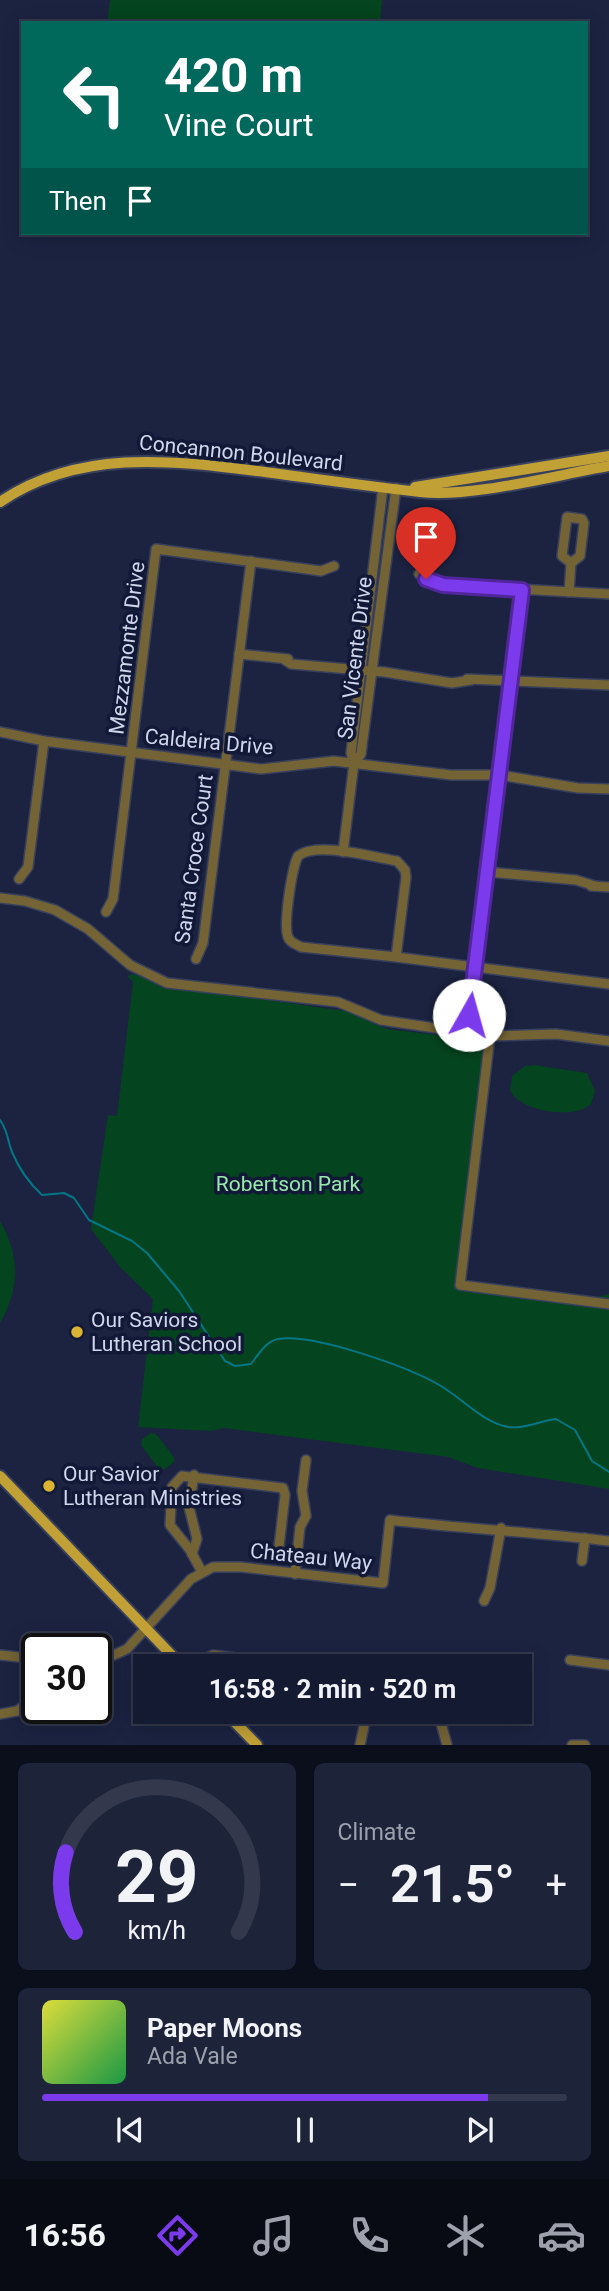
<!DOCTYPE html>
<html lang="en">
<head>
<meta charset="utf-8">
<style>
  :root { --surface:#141a31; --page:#1d2339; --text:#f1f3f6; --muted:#9da1ab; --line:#33384d; --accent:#7c3aed }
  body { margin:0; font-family:Roboto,sans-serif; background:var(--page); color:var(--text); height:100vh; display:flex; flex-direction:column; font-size:26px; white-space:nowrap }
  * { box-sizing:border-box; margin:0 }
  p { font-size:23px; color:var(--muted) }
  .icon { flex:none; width:38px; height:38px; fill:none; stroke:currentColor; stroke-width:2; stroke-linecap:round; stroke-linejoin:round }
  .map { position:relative; height:1745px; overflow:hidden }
  .side { display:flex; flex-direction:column; gap:18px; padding:18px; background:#0b0e1b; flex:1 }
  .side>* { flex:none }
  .banner { position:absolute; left:21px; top:21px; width:567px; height:214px; border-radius:0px; box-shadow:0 4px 18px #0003,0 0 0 2px var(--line); background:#00695c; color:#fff; overflow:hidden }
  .speed { position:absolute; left:21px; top:1633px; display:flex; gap:14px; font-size:35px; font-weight:700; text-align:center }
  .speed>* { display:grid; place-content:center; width:91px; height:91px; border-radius:50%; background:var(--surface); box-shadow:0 4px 18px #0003,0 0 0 2px var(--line); line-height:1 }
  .speed .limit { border:4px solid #111; border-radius:10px; background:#fff; color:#111 }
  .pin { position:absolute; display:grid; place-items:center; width:60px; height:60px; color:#fff; margin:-72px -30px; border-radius:50% 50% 50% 0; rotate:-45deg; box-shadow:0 0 7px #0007 }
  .pin .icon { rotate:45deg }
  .me { position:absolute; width:77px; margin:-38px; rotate:7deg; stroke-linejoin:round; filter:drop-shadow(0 0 5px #0008) }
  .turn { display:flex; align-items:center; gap:24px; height:147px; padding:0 28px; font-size:32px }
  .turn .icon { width:91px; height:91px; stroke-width:2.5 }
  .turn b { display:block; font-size:49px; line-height:60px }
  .then { display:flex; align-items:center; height:66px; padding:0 28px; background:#0003; gap:14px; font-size:26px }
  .big { font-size:52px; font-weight:700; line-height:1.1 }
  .side .card { flex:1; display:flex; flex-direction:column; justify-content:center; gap:10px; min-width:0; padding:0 24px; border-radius:10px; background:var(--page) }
  .side .dial { align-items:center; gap:0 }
  .dial svg { height:182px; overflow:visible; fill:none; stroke:var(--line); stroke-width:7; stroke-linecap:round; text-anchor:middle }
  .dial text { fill:var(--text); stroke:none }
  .song { display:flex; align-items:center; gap:21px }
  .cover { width:84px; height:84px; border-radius:10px; background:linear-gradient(135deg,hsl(60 70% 55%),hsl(140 70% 35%)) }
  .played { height:7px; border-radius:4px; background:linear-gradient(90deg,var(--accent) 85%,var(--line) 85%) }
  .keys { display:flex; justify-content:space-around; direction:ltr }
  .heat { display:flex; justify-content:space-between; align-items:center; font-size:38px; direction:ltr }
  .side .tiles { flex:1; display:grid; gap:18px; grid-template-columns:1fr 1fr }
  .card:last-child { grid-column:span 2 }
  .trip { position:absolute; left:133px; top:1654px; width:399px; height:70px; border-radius:0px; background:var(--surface); box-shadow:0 4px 18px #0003,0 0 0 2px var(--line); font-weight:700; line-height:70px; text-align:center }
  .tabs { display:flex; height:112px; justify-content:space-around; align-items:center; background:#080a14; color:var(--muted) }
  .tabs .icon { width:49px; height:49px }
  .tabs .current { color:var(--accent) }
  .tabs b { font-size:32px; color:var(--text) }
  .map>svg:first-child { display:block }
  .green { fill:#04441e }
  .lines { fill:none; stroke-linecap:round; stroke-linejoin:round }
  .stream { stroke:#047685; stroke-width:2 }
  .minor-casing { stroke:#38405c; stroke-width:12 }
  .major-casing { stroke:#38405c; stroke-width:14 }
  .minor { stroke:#736335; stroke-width:9 }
  .major { stroke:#c1a036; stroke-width:10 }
  .route-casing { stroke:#51269a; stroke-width:18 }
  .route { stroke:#7c3aed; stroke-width:12 }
  .poi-dot { fill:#dab333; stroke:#121937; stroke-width:2.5 }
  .labels { text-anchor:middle; stroke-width:7; stroke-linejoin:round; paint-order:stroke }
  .street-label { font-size:21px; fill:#cfd6eb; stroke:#121937 }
  .park-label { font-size:21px; fill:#96e9aa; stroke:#121937 }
  .poi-label { font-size:21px; fill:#cfd6eb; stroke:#121937; text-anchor:start }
</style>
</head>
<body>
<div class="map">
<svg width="609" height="1745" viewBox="0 0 609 1745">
  <rect width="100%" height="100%" fill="#1b2341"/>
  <!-- green -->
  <g class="green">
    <path d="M110,0H382L380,23H107Z"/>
    <path d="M133,974L167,986L345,1011L387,1029L478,1040L483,1048L456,1280L593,1298L609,1294V1489L478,1468L448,1457L224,1428L210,1431L138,1427L153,1299L121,1268L91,1229L108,1115L117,1116L133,982L127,976Z"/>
    <path d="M534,1065L587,1073L595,1091L591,1104C575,1120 519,1112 510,1090L512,1076L525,1066Z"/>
    <path d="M0,1221C20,1256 20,1288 0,1323Z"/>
    <path d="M151,1433L156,1434L174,1457V1462L165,1469H159L141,1445L142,1439Z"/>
  </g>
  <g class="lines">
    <!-- stream -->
    <path class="stream" d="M0,1120C9,1133 7,1140 12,1152C19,1169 29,1183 42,1195L64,1193L74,1198L89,1220L132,1241L147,1253L179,1291L225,1361L235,1366L251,1364C258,1355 266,1341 278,1339C313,1333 409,1367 441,1386C461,1398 481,1420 504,1426C520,1431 539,1421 556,1419L575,1430L592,1461L609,1472"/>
    <!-- minor casing -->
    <g class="minor-casing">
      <g id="minor">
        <path d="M567,517L582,519L584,523L580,556L571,563L562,556Z"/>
        <path d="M419,574L443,585L609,594"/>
        <path d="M569,592L571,563"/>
        <path d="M239,654L288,659"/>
        <path d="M285,660L291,664L384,672L452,683L471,680"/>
        <path d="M467,679L609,685"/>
        <path d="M0,732L44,741L261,769L334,761L451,775H500L578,788L609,789"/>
        <path d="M354,763L351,753L383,487"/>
        <path d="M343,852L354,763L361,754L396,488"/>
        <path d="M488,872L576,880L595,886"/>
        <path d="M19,879L28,867L44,741"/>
        <path d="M591,886L609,887"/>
        <path d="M0,898L25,901L55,910L88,929L130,965L167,983L338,1002L381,1020L490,1036L556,1034L609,1041"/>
        <path d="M106,912L113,899L156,549L321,571L334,566"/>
        <path d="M396,957L301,947C296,944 290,943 288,937C283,924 292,868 298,856C316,841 373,857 397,861L405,870L406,877L396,957L609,984"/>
        <path d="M196,959L203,943L251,561"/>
        <path d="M469,1015L522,590"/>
        <path d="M490,1036L460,1285L609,1304"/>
        <path d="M192,1554L197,1539L189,1507L194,1475"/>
        <path d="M582,1561L585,1538"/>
        <path d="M202,1572L190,1550L170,1525L172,1487L182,1476L283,1488L285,1495L278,1555"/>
        <path d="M295,1574L300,1527L306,1516L302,1491L306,1460"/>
        <path d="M484,1601L490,1588L501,1528"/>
        <path d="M96,1652L114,1655L127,1649L191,1579L213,1567H241L383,1583L390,1520C463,1529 536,1532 609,1541"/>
        <path d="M0,1655L37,1659"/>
        <path d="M570,1660L609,1665"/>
        <path d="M191,1666L213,1655L298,1666"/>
        <path d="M438,1712L447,1745"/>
        <path d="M0,1714L17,1711L37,1696"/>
        <path d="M360,1745L367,1712"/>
        <path d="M572,1745H585"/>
      </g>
    </g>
    <!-- major casing -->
    <g class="major-casing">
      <g id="major">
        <path d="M415,487L609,456"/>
        <path d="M0,502C78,449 169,460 257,471C311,478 366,486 420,492C471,498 556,475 609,466"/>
        <path d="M0,1476L182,1666"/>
        <path d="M225,1712L257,1745"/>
      </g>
    </g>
    <!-- minor -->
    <use href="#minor" class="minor"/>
    <!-- major -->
    <use href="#major" class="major"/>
  </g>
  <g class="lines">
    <!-- route casing -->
    <g class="route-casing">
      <path id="route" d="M426,579L443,585L522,590L469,1015"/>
    </g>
    <!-- route -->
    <use href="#route" class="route"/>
  </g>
  <!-- markers -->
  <g class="poi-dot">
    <circle cx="77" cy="1332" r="7"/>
    <circle cx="49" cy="1486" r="7"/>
  </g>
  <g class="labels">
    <!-- street labels -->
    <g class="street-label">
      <text transform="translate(241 453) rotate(6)" y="7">Concannon Boulevard</text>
      <text transform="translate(127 648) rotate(-83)" y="7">Mezzamonte Drive</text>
      <text transform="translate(355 658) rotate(-83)" y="7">San Vicente Drive</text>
      <text transform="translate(209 742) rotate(5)" y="7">Caldeira Drive</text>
      <text transform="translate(194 859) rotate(-82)" y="7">Santa Croce Court</text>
      <text transform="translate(311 1557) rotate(6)" y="7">Chateau Way</text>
    </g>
    <!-- park labels -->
    <g class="park-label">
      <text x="288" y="1191">Robertson Park</text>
    </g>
    <!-- poi labels -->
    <g class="poi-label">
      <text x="91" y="1327">Our Saviors<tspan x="91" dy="24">Lutheran School</tspan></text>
      <text x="63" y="1481">Our Savior<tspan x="63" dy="24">Lutheran Ministries</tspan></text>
    </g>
  </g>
</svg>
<div class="speed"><div class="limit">30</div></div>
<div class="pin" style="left:426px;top:579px;background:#d93025"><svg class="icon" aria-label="arrive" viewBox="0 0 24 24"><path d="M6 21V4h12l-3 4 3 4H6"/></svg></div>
<svg class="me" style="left:469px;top:1015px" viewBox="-20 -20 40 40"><circle r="19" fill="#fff"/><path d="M0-13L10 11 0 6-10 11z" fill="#7c3aed"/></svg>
<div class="trip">16:58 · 2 min · 520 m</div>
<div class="banner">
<div class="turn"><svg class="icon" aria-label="left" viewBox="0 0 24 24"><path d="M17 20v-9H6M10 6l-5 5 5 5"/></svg><div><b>420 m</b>Vine Court</div></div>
<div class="then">Then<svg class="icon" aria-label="arrive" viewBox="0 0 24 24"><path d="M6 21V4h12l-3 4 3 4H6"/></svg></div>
</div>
</div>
<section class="side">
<div class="tiles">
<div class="card dial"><svg viewBox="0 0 100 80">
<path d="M14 69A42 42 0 1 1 86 69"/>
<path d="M14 69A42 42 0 0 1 10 34" stroke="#7c3aed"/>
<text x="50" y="56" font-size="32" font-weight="700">29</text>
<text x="50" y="72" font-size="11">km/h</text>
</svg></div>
<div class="card"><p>Climate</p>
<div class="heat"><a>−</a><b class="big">21.5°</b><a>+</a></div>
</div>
<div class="card">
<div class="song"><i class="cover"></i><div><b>Paper Moons</b><p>Ada Vale</p></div></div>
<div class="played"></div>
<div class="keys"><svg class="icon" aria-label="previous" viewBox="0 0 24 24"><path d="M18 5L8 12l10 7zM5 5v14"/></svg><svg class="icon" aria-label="pause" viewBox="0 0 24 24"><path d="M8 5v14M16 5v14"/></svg><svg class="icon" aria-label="next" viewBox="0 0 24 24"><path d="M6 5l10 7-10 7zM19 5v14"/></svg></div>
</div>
</div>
</section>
<nav class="tabs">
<b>16:56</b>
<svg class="icon current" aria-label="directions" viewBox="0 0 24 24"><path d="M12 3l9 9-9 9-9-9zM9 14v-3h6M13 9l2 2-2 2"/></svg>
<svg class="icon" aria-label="music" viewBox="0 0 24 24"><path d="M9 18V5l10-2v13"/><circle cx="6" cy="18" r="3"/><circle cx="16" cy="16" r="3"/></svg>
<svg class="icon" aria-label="phone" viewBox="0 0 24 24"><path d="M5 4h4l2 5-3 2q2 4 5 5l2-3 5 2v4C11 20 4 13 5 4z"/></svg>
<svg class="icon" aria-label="climate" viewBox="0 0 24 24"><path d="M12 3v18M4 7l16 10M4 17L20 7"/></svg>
<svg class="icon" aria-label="car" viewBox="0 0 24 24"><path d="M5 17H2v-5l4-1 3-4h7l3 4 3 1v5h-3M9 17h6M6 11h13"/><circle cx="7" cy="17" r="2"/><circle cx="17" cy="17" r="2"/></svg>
</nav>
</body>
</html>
